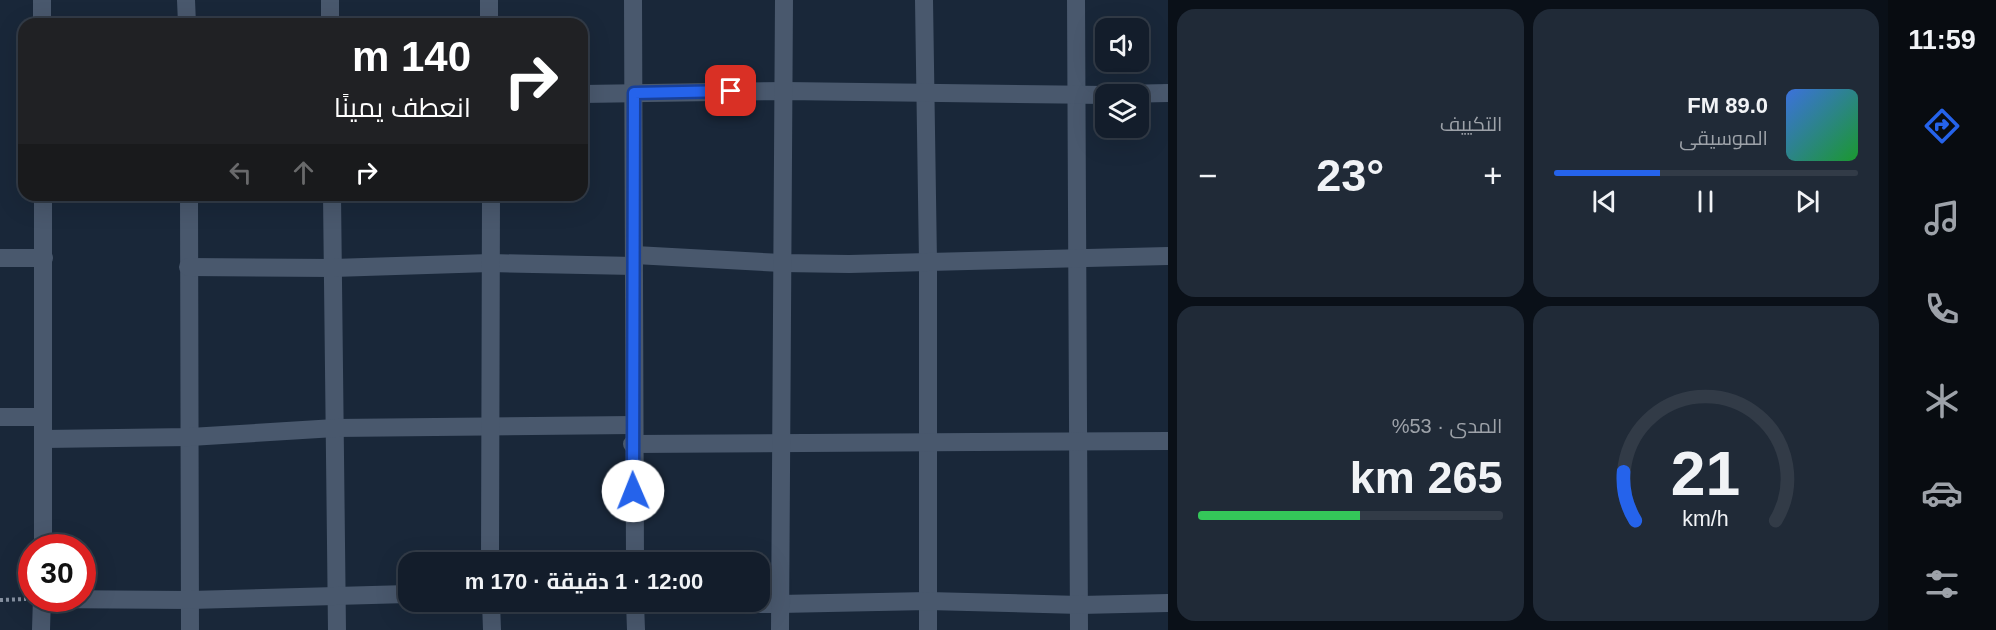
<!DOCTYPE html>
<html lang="ar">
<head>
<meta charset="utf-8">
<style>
  :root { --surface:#131d2b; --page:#202a37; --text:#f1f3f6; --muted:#9da2a9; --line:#323b47; --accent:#2563eb }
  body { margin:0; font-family:Arial,Cairo,sans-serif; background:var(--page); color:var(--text); direction:rtl; height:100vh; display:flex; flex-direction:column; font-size:22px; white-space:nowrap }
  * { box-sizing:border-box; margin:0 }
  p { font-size:20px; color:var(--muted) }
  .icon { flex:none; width:33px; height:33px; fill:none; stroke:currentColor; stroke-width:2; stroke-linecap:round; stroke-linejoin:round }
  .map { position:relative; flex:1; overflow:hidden; direction:ltr }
  .panel { display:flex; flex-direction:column; gap:9px; padding:9px; background:#0a1018; width:720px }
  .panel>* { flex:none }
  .hud { position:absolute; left:18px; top:18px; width:570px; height:183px; border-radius:18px; box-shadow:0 6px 24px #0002,0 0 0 2px var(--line); direction:rtl; background:#202124; color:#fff; overflow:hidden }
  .fabs { position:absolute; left:1095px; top:18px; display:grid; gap:12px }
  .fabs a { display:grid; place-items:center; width:54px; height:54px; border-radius:12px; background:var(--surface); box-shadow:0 6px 24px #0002,0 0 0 2px var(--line); font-size:30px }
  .speed { position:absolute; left:18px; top:534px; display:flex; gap:12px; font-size:30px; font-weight:700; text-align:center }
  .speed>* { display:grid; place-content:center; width:78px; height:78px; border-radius:50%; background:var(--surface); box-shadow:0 6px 24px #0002,0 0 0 2px var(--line); line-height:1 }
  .speed .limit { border:9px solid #d22; background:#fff; color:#111 }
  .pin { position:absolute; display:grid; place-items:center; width:51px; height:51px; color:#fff; margin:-26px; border-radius:12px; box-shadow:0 3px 9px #0006 }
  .me { position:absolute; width:66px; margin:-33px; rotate:359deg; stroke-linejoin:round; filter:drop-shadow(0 0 4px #0008) }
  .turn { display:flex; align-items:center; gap:21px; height:126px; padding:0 18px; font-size:27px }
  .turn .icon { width:78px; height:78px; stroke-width:2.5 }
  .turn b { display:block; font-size:42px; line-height:51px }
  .lanes { display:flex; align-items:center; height:57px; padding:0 18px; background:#0003; justify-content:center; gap:30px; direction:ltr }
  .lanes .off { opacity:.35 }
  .big { font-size:45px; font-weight:700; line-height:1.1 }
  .panel .card { flex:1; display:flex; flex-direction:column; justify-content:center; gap:9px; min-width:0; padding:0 21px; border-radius:18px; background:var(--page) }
  .panel .dial { align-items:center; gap:0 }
  .dial svg { height:156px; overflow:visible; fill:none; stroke:var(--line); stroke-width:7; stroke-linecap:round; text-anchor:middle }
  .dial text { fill:var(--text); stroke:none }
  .song { display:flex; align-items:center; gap:18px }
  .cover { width:72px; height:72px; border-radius:9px; background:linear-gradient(135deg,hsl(220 70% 55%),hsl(130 70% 35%)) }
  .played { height:6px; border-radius:3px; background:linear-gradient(90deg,var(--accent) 35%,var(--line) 35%) }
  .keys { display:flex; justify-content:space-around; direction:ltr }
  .heat { display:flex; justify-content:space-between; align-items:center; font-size:33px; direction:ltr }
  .charge { height:9px; border-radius:4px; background:linear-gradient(90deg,#34c759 53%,var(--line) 0) }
  .panel .tiles { flex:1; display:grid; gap:9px; grid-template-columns:repeat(2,1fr) }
  .trip { position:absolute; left:398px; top:552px; width:372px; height:60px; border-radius:18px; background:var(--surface); box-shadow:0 6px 24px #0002,0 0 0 2px var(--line); font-weight:700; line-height:60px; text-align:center; direction:rtl }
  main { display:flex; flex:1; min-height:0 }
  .dock { display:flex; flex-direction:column; width:108px; justify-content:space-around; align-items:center; background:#080c11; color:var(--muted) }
  .dock .icon { width:42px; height:42px }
  .dock .on { color:var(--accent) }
  .dock b { font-size:27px; color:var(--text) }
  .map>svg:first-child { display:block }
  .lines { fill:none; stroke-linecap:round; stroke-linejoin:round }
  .path { stroke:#8691a1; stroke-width:4; stroke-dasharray:3 3; stroke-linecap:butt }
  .minor { stroke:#49586d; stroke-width:18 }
  .route-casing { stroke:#184099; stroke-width:15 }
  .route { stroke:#2563eb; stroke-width:10 }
</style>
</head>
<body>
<main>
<nav class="dock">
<b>11:59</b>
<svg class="icon on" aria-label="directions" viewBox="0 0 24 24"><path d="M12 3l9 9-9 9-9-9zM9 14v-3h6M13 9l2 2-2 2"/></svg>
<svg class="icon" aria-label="music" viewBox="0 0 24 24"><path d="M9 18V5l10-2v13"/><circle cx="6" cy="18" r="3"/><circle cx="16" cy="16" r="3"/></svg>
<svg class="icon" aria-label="phone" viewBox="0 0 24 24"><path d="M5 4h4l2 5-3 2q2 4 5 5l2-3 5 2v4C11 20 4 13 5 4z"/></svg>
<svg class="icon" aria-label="climate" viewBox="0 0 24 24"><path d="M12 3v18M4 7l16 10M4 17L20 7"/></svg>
<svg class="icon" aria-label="car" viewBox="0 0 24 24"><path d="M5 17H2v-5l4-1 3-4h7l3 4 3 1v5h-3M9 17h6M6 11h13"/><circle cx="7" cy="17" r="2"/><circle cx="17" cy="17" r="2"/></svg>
<svg class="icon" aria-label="filters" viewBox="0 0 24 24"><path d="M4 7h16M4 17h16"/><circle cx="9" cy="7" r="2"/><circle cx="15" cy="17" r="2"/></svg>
</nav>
<section class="panel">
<div class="tiles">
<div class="card">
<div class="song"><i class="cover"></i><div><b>89.0 FM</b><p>الموسيقى</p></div></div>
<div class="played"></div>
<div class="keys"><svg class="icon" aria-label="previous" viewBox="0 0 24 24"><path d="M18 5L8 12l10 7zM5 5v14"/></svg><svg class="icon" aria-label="pause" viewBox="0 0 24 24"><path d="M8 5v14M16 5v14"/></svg><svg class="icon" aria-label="next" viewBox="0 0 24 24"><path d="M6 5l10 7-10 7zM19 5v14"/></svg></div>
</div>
<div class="card"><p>التكييف</p>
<div class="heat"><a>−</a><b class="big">23°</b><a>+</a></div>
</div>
<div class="card dial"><svg viewBox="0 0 100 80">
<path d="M14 69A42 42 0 1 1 86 69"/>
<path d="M14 69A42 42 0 0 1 8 44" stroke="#2563eb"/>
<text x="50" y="56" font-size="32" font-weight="700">21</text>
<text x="50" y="72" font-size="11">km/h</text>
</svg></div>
<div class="card"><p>المدى · 53%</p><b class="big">265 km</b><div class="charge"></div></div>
</div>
</section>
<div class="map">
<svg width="1168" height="630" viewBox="0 0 1168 630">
  <rect width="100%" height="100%" fill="#192739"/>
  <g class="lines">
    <!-- path -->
    <path class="path" d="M0,600L26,599"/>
    <!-- minor -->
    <g class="minor">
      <path d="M186,0L187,24"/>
      <path d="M330,0V24"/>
      <path d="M489,0V24"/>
      <path d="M633,0L635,562"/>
      <path d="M924,0L928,262V630"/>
      <path d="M1076,0L1079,630"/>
      <path d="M42,24V0"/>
      <path d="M582,94L785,91L1106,95"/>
      <path d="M1120,94L1168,93"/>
      <path d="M189,195L190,630"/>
      <path d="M332,195L337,630"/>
      <path d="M635,255L782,263L849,264L1168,256"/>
      <path d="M0,258H44"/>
      <path d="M188,267L333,268L490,263L634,266"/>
      <path d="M0,417H43"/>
      <path d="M44,439L190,437L335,428L633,425"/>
      <path d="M632,444L1168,441"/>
      <path d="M43,548V195"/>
      <path d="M490,562L491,195"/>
      <path d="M42,599L190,600L408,594"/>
      <path d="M491,602L492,630"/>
      <path d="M635,602L636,630"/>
      <path d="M492,603L779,604L928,601L1080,605L1168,603"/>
      <path d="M41,630L42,598"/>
      <path d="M780,630L784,0"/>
    </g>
  </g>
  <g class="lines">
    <!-- route casing -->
    <g class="route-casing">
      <path id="route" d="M633,491L634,93L731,91"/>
    </g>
    <!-- route -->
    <use href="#route" class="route"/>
  </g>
</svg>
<div class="fabs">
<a><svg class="icon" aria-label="sound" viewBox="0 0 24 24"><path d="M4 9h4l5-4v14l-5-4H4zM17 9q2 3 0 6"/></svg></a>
<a><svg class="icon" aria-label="layers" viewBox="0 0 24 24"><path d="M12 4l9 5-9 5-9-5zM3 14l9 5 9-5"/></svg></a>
</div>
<div class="speed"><div class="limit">30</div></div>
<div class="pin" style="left:731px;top:91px;background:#d93025"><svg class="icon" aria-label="arrive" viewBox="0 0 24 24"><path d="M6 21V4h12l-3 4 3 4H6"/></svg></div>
<svg class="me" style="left:633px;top:491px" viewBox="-20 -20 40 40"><circle r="19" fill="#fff"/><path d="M0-13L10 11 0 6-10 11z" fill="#2563eb"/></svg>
<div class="trip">12:00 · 1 دقيقة · 170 m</div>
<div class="hud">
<div class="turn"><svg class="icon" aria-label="right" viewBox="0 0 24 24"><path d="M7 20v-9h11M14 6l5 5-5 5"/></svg><div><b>140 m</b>انعطف يمينًا</div></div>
<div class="lanes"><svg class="icon off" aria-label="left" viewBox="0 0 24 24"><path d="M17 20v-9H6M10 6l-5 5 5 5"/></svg><svg class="icon off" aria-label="ahead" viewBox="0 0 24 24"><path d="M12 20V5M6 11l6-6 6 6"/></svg><svg class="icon" aria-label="right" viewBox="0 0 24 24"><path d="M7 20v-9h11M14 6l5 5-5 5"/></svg></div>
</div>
</div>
</main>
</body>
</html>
